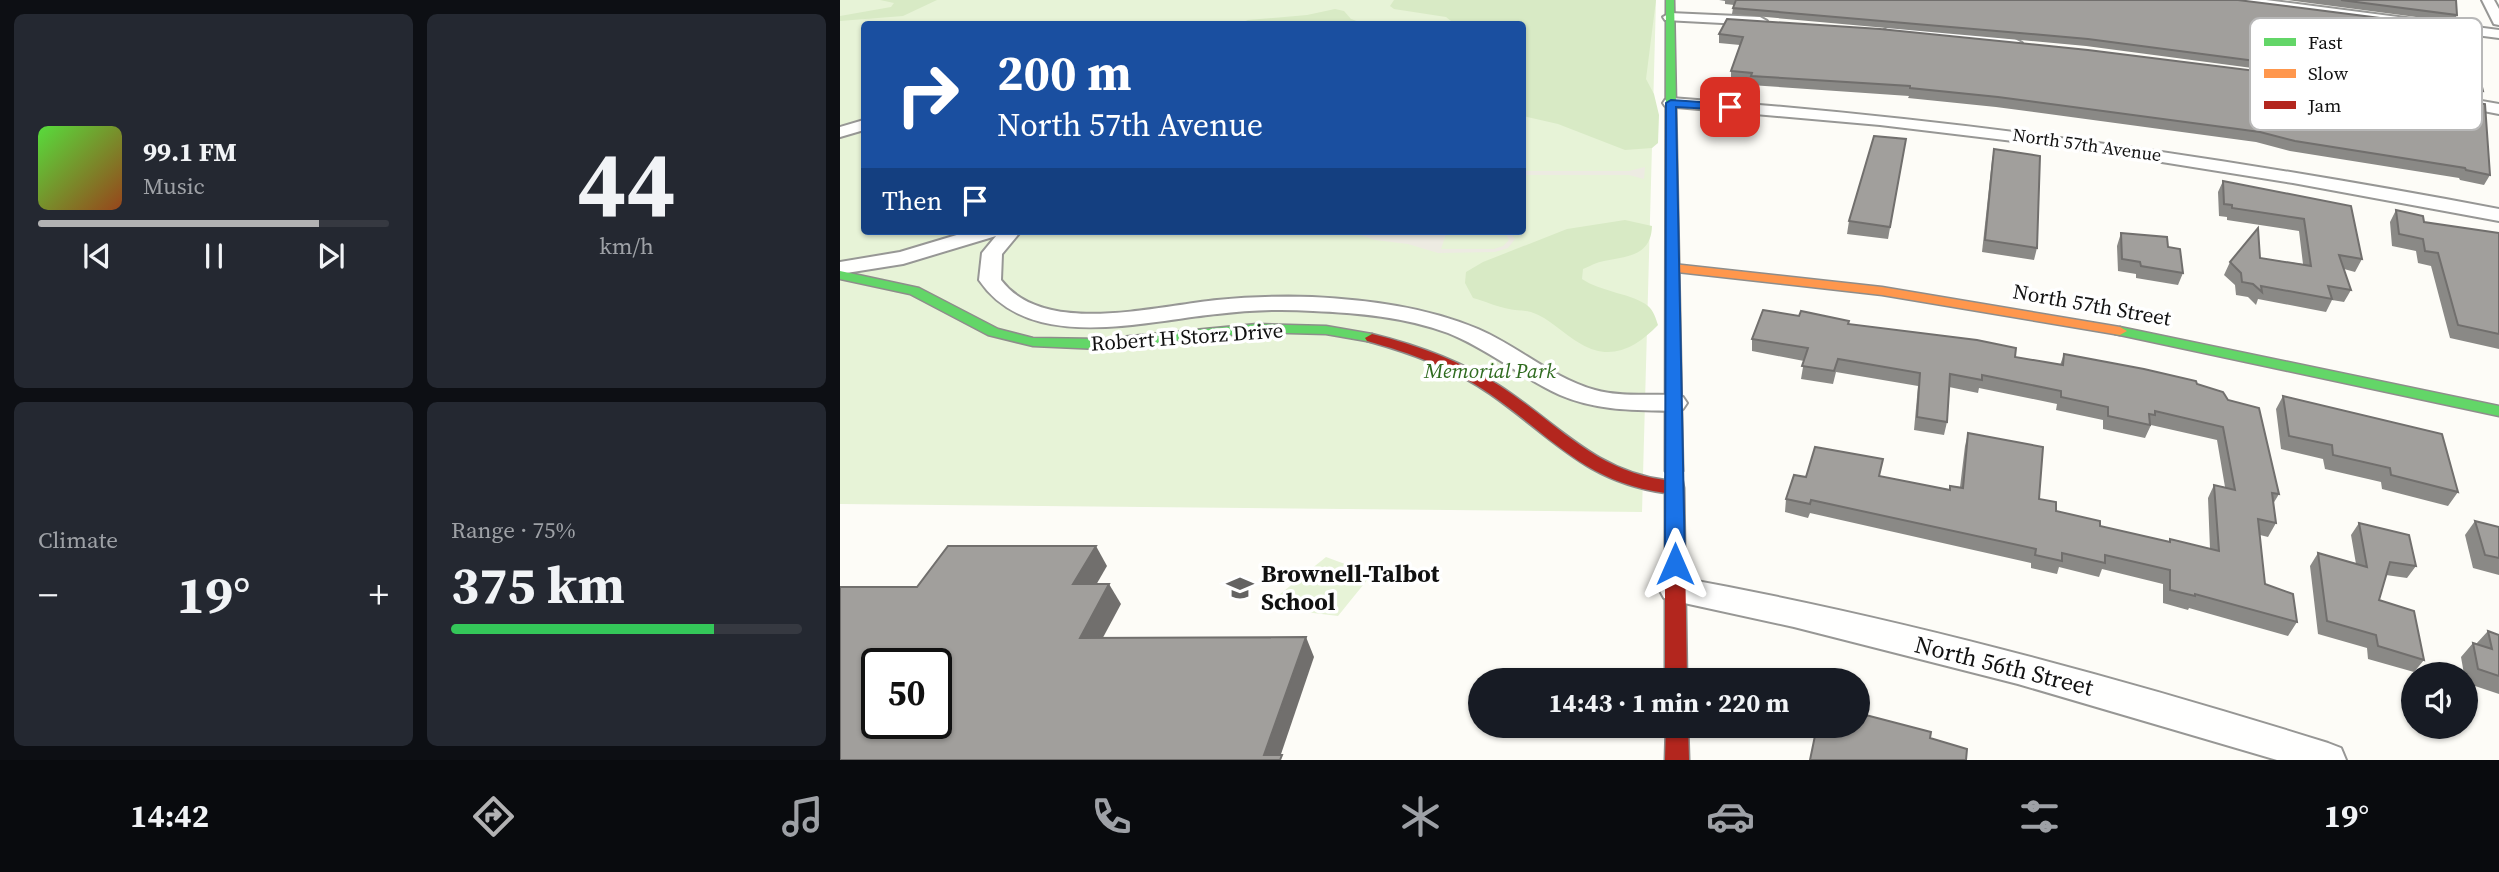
<!DOCTYPE html>
<html lang="en">
<head>
<meta charset="utf-8">
<style>
  :root { --surface:#171b24; --page:#242831; --text:#f1f3f6; --muted:#9ea1a6; --line:#363941; --accent:#b2b2b3 }
  body { margin:0; font-family:"Source Serif 4",serif; background:var(--page); color:var(--text); height:100vh; display:flex; flex-direction:column; font-size:26px; white-space:nowrap }
  * { box-sizing:border-box; margin:0 }
  p { font-size:23px; color:var(--muted) }
  .icon { flex:none; width:38px; height:38px; fill:none; stroke:currentColor; stroke-width:2; stroke-linecap:round; stroke-linejoin:round }
  .map { position:relative; flex:1; overflow:hidden }
  .panel { display:flex; flex-direction:column; gap:14px; padding:14px; background:#0d0f14; width:840px }
  .panel>* { flex:none }
  .guide { position:absolute; left:21px; top:21px; width:665px; height:214px; border-radius:7px; box-shadow:0 2px 5px #0004; background:#1a4fa0; color:#fff; overflow:hidden }
  .fabs { position:absolute; left:1561px; top:662px; display:grid; gap:14px }
  .fabs a { display:grid; place-items:center; width:77px; height:77px; border-radius:50%; background:var(--surface); box-shadow:0 2px 5px #0004; font-size:35px }
  .speed { position:absolute; left:21px; top:648px; display:flex; gap:14px; font-size:35px; font-weight:700; text-align:center }
  .speed>* { display:grid; place-content:center; width:91px; height:91px; border-radius:50%; background:var(--surface); box-shadow:0 2px 5px #0004; line-height:1 }
  .speed .limit { border:4px solid #111; border-radius:10px; background:#fff; color:#111 }
  .pin { position:absolute; display:grid; place-items:center; width:60px; height:60px; color:#fff; margin:-30px; border-radius:14px; box-shadow:0 4px 10px #0006 }
  .me { position:absolute; width:77px; margin:-38px; rotate:0deg; stroke-linejoin:round; filter:drop-shadow(0 0 5px #0008) }
  .turn { display:flex; align-items:center; gap:24px; height:147px; padding:0 21px; font-size:32px }
  .turn .icon { width:91px; height:91px; stroke-width:2.5 }
  .turn b { display:block; font-size:49px; line-height:60px }
  .then { display:flex; align-items:center; height:66px; padding:0 21px; background:#0003; gap:14px; font-size:26px }
  .big { font-size:52px; font-weight:700; line-height:1.1 }
  .panel .card { flex:1; display:flex; flex-direction:column; justify-content:center; gap:10px; min-width:0; padding:0 24px; border-radius:10px; background:var(--page) }
  .panel .dial { align-items:center; gap:0 }
  .dial b { font-size:91px; line-height:1 }
  .song { display:flex; align-items:center; gap:21px }
  .cover { width:84px; height:84px; border-radius:10px; background:linear-gradient(135deg,hsl(110 70% 55%),hsl(20 70% 35%)) }
  .played { height:7px; border-radius:4px; background:linear-gradient(90deg,var(--accent) 80%,var(--line) 80%) }
  .keys { display:flex; justify-content:space-around; direction:ltr }
  .heat { display:flex; justify-content:space-between; align-items:center; font-size:38px; direction:ltr }
  .charge { height:10px; border-radius:5px; background:linear-gradient(90deg,#34c759 75%,var(--line) 0) }
  .panel .tiles { flex:1; display:grid; gap:14px; grid-template-columns:repeat(2,1fr) }
  .trip { position:absolute; left:628px; top:668px; width:402px; height:70px; border-radius:35px; background:var(--surface); box-shadow:0 2px 5px #0004; font-weight:700; line-height:70px; text-align:center }
  .tab-bar { display:flex; height:112px; justify-content:space-around; align-items:center; background:#090b0e; color:var(--muted) }
  .tab-bar .icon { width:49px; height:49px }
  .tab-bar .on { color:var(--accent) }
  .tab-bar b { font-size:32px; color:var(--text) }
  main { display:flex; flex:1; min-height:0 }
  .map>svg:first-child { display:block }
  .green { fill:#e7f3d7; fill-rule:evenodd }
  .forest { fill:#d8eac5 }
  .plaza { fill:#edebe2; fill-rule:evenodd }
  .lines { fill:none; stroke-linecap:round; stroke-linejoin:round }
  .street-casing { stroke:#979795; stroke-width:4 }
  .fast-casing { stroke:#8e8d8b; stroke-width:3 }
  .slow-casing { stroke:#8e8d8b; stroke-width:3 }
  .jam-casing { stroke:#8e8d8b; stroke-width:3 }
  .street { fill:#fffffe; fill-rule:evenodd }
  .fast { fill:#63d668; fill-rule:evenodd }
  .slow { fill:#ff974d; fill-rule:evenodd }
  .jam { fill:#b3261e; fill-rule:evenodd }
  .wall { fill:#8a8986 }
  .shaded-wall { fill:#716f6d }
  .building { fill:#a19f9c; stroke:#716f6d; stroke-width:2; fill-rule:evenodd }
  .route { fill:#1a73e8; stroke:#114b97; stroke-width:2 }
  .labels { text-anchor:middle; stroke-width:7; stroke-linejoin:round; paint-order:stroke }
  .far-street-label { font-size:18px; fill:#111; stroke:#fff }
  .street-label { font-size:21px; fill:#111; stroke:#fff }
  .park-label { font-size:21px; font-style:italic; fill:#2f6b1f; stroke:#fff }
  .near-poi-label { font-size:24px; font-weight:bold; fill:#111; stroke:#fff; text-anchor:start }
  .near-street-label { font-size:24px; fill:#111; stroke:#fff }
  .key { fill:#fff; stroke:#b8b8b8; stroke-width:2 }
  .key-label { font-size:19px; fill:#111 }
</style>
</head>
<body>
<main>
<section class="panel">
<div class="tiles">
<div class="card">
<div class="song"><i class="cover"></i><div><b>99.1 FM</b><p>Music</p></div></div>
<div class="played"></div>
<div class="keys"><svg class="icon" aria-label="previous" viewBox="0 0 24 24"><path d="M18 5L8 12l10 7zM5 5v14"/></svg><svg class="icon" aria-label="pause" viewBox="0 0 24 24"><path d="M8 5v14M16 5v14"/></svg><svg class="icon" aria-label="next" viewBox="0 0 24 24"><path d="M6 5l10 7-10 7zM19 5v14"/></svg></div>
</div>
<div class="card dial"><b>44</b><p>km/h</p></div>
<div class="card"><p>Climate</p>
<div class="heat"><a>−</a><b class="big">19°</b><a>+</a></div>
</div>
<div class="card"><p>Range · 75%</p><b class="big">375 km</b><div class="charge"></div></div>
</div>
</section>
<div class="map">
<svg width="1659" height="760" viewBox="0 0 1659 760">
  <rect width="100%" height="100%" fill="#fdfcf7"/>
  <!-- green -->
  <g class="green">
    <path d="M0,0H816L802,512L0,504ZM24,24H682V231H24Z"/>
    <path d="M486,557L532,574L498,616L424,607Z"/>
  </g>
  <!-- forest -->
  <g class="forest">
    <path d="M40,0H97L63,16L0,21V16L51,7L54,3Z"/>
    <path d="M554,0H816L806,79L814,94L819,115L818,143L812,148L785,150L718,124L683,116L682,24H609L611,21L606,17L554,9L550,6Z"/>
    <path d="M495,9L504,11L511,19L525,24H398L408,20L467,15Z"/>
    <path d="M785,220L812,226C811,256 788,256 764,261C757,262 750,266 743,269L742,279C761,292 794,294 808,306C814,311 816,319 818,325C797,347 771,362 741,344C724,335 710,318 691,312C684,310 676,311 669,309C657,307 645,301 633,298L625,283L626,272L643,262L727,229Z"/>
  </g>
  <!-- plaza -->
  <g class="plaza">
    <path d="M805,167L804,179L789,175H683V171H789Z"/>
    <path d="M477,231L563,233L669,231L675,239L668,248L655,252L598,253L568,244L535,240L514,233H471ZM607,231L658,232L666,234L669,240L663,246L654,249H601Z"/>
  </g>
  <g class="lines">
    <!-- street casing -->
    <g class="street-casing">
      <g id="street">
        <path d="M1390,0H1426L1659,30V38L1396,4Z"/>
        <path d="M1642,0H1654L1659,9V25L1654,24Z"/>
        <path d="M830,13L920,17L927,21L920,25L825,20L823,17Z"/>
        <path d="M1051,26L1175,39L1182,43L1175,47L1046,33L1044,30Z"/>
        <path d="M1613,96L1659,104V114L1607,104L1605,101Z"/>
        <path d="M831,98C1110,118 1385,157 1659,209V221L1453,183L1247,150L1040,125L825,106L823,103L825,100Z"/>
        <path d="M24,120V130L0,137V127Z"/>
        <path d="M130,231H181L162,254L161,280C204,337 316,306 377,300C409,297 441,296 472,297C529,300 586,307 638,329C678,346 712,378 755,390C780,397 808,394 834,395L843,397L847,403L843,409L834,411C794,410 757,411 720,395C681,377 648,349 608,333C565,317 518,313 473,311C441,309 409,310 377,314C304,321 189,354 139,280L142,253L156,236L63,264L0,274V262L60,252Z"/>
        <path d="M835,577C1053,616 1277,677 1488,743L1501,748L1506,760H1437L1178,684L954,627L835,601L824,598L819,589L824,580Z"/>
      </g>
    </g>
    <!-- fast casing -->
    <g class="fast-casing">
      <g id="fast">
        <path d="M826,0H834L843,471L840,475H828L825,471Z"/>
        <path d="M0,271L79,288L158,329L193,338L260,339L417,324L486,326L532,334L539,338L532,342L486,334L417,332L260,349L193,346L148,335L70,294L0,279Z"/>
        <path d="M1280,327L1659,406V416L1275,334L1273,331Z"/>
      </g>
    </g>
    <!-- slow casing -->
    <g class="slow-casing">
      <path id="slow" d="M833,264L1042,287L1280,327L1287,331L1280,335L1042,295L828,271L826,268L828,265Z"/>
    </g>
    <!-- jam casing -->
    <g class="jam-casing">
      <g id="jam">
        <path d="M532,334C577,345 621,361 660,386C717,423 755,471 825,480L828,467H840L844,488L847,681H825V493C745,482 712,437 650,394C613,368 570,353 527,341L525,338Z"/>
        <path d="M826,726H848L849,760H825Z"/>
      </g>
    </g>
    <!-- street -->
    <use href="#street" class="street"/>
    <!-- fast -->
    <use href="#fast" class="fast"/>
    <!-- slow -->
    <use href="#slow" class="slow"/>
    <!-- jam -->
    <use href="#jam" class="jam"/>
  </g>
  <!-- wall -->
  <g class="wall">
    <path d="M879,0H1398L1618,36L1643,91L1639,98L1246,46L892,14L893,8L894,5L885,4V1Z"/>
    <path d="M1447,0H1616L1617,15L1614,22Z"/>
    <path d="M879,34L1248,50L1650,175L1644,185L1620,180L1619,178L1450,151L1416,142L1156,107L1068,98L1069,96L910,85L911,82L891,80V71L900,45L879,43Z"/>
    <path d="M1066,139L1048,239L1007,234L1009,221Z"/>
    <path d="M1154,149L1197,248L1194,260L1142,252L1152,160Z"/>
    <path d="M1383,181L1511,206L1522,259L1515,272L1504,269L1511,290L1504,302L1492,300L1486,312L1418,299L1416,305L1408,297L1396,295L1395,285L1384,275L1390,262L1420,258L1463,264L1459,231L1387,220V217L1379,216L1378,192Z"/>
    <path d="M1556,210L1584,222L1659,233V349L1610,338L1591,266L1578,263L1576,251L1552,246L1550,222Z"/>
    <path d="M1281,233L1328,247L1343,273L1338,285L1296,278V274L1278,271L1277,246Z"/>
    <path d="M959,316L1009,324L1175,357L1220,365L1224,354L1357,384L1439,494L1433,504L1436,523L1428,537L1420,535L1425,584L1457,622L1448,636L1349,608L1348,610L1323,603V584L1262,569L1259,577L1219,567L1217,574L1191,568V563L970,513L968,518L945,512L946,499L966,477L1039,476L1109,490L1110,486L1120,487L1125,446L1128,433L1199,499L1216,511L1260,526L1329,542L1330,539L1370,549L1368,498L1374,485L1385,487L1377,440L1311,425L1305,438L1263,429V420L1216,410L1217,404L1139,388L1138,393L1109,387L1107,422L1104,435L1074,430L1078,386L996,372L993,384L961,379L964,361L912,351V339Z"/>
    <path d="M1443,396L1618,492L1608,506L1542,489L1541,482L1485,469L1483,459L1441,449L1436,409Z"/>
    <path d="M1635,521L1659,527V575L1633,568L1625,535Z"/>
    <path d="M1519,523L1576,566L1567,578L1546,575L1539,600L1584,660L1574,672L1528,659L1527,648L1478,634L1470,566L1478,553L1516,564L1511,535Z"/>
    <path d="M1648,631L1659,635V694L1626,683V674H1624L1621,657L1633,643L1636,644Z"/>
  </g>
  <!-- shaded-wall -->
  <g class="shaded-wall">
    <path d="M256,546L267,566L245,604L233,584Z"/>
    <path d="M269,584L281,604L252,658L240,638Z"/>
    <path d="M466,637L474,657L439,760L424,755Z"/>
  </g>
  <!-- building -->
  <g class="building">
    <path d="M896,0H1398L1618,28V36L1630,38L1643,91L1248,39L893,8Z"/>
    <path d="M1501,0H1616L1617,15Z"/>
    <path d="M887,19L1040,29L1248,50L1456,76L1645,104L1650,175L1626,170L1625,168L1455,141L1420,132L1158,97L1070,88V86L911,76L912,73L891,71L903,37L879,34Z"/>
    <path d="M1034,136L1066,139L1050,227L1009,221Z"/>
    <path d="M1154,149L1200,156L1197,248L1145,240Z"/>
    <path d="M1383,181L1511,206L1522,259L1499,255L1511,290L1488,286L1492,299L1421,286L1422,292L1413,284L1402,282L1401,273L1390,262L1418,228L1420,258L1471,266L1464,219L1392,208V205L1384,204Z"/>
    <path d="M1556,210L1583,216L1584,222L1659,233V334L1618,325L1598,253L1585,251L1583,239L1559,234Z"/>
    <path d="M1281,233L1327,237L1328,247L1340,249L1343,273L1301,266L1300,262L1282,259Z"/>
    <path d="M923,310L959,316L961,311L1009,321L1008,324L1137,340L1176,348L1175,357L1223,365L1224,354L1304,369L1356,381L1357,384L1383,392L1388,400L1419,408L1439,494L1432,493L1436,523L1418,519L1425,584L1453,594L1457,622L1355,594V596L1330,590V570L1265,555V563L1222,553V561L1195,555L1196,549L971,500L970,504L946,499L954,475L966,477L975,447L1043,459L1039,476L1110,490V486L1123,488L1128,433L1203,447L1199,499L1216,502V511L1260,521V526L1330,542V539L1379,551L1374,485L1395,490L1383,427L1315,411V415L1309,414L1310,425L1268,416V407L1221,397V391L1142,375V380L1110,374L1107,422L1077,417L1080,373L998,359L994,371L962,366L968,348L912,339Z"/>
    <path d="M1443,396L1602,434L1618,492L1551,475L1550,468L1493,455L1492,445L1449,436Z"/>
    <path d="M1635,521L1659,527V558L1645,555Z"/>
    <path d="M1519,523L1569,535L1576,566L1550,562L1539,600L1574,611L1584,660L1538,646L1536,635L1487,621L1478,553L1527,567Z"/>
    <path d="M108,546H256L233,584H269L240,638L466,637L424,755H442L440,760H0V587H77ZM37,663H96V723H37Z"/>
    <path d="M1648,631L1659,635V676L1638,669L1633,643L1652,649Z"/>
    <path d="M1018,713L1091,732L1090,738L1127,749L1126,760H970L977,726H1018Z"/>
  </g>
  <!-- route -->
  <path class="route" d="M831,100L890,104L895,107L890,110L836,107L845,564L842,569L835,571L828,569L825,564L826,103Z"/>
  <!-- icons -->
  <defs>
    <g id="school-bare" transform="scale(2.1)"><path d="M0-5L7-2L0 1L-7-2ZM-4 1L0 2.5L4 1V4Q0 6-4 4Z" fill="#646362" stroke="#fff" stroke-width="2.5" paint-order="stroke"/></g>
  </defs>
  <g fill-rule="evenodd">
    <use href="#school-bare" x="400" y="588"/>
  </g>
  <g class="labels">
    <!-- far-street labels -->
    <g class="far-street-label">
      <text transform="translate(1247 145) rotate(8)" y="6">North 57th Avenue</text>
    </g>
    <!-- street labels -->
    <g class="street-label">
      <text transform="translate(1252 305) rotate(10)" y="7">North 57th Street</text>
      <text transform="translate(347 337) rotate(-4)" y="7">Robert H Storz Drive</text>
    </g>
    <!-- park labels -->
    <g class="park-label">
      <text x="650" y="378">Memorial Park</text>
    </g>
    <!-- near-poi labels -->
    <g class="near-poi-label">
      <text x="421" y="582">Brownell-Talbot<tspan x="421" dy="28">School</tspan></text>
    </g>
    <!-- near-street labels -->
    <g class="near-street-label">
      <text transform="translate(1164 666) rotate(14)" y="8">North 56th Street</text>
    </g>
  </g>
  <!-- legend -->
  <rect x="1410" y="18" width="232" height="112" rx="10" class="key"/>
  <rect x="1424" y="38" width="32" height="8" fill="#63d668"/>
  <rect x="1424" y="69" width="32" height="9" fill="#ff974d"/>
  <rect x="1424" y="101" width="32" height="8" fill="#b3261e"/>
  <g class="key-label">
    <text x="1468" y="49">Fast</text>
    <text x="1468" y="80">Slow</text>
    <text x="1468" y="112">Jam</text>
  </g>
</svg>
<div class="fabs">
<a><svg class="icon" aria-label="sound" viewBox="0 0 24 24"><path d="M4 9h4l5-4v14l-5-4H4zM17 9q2 3 0 6"/></svg></a>
</div>
<div class="speed"><div class="limit">50</div></div>
<div class="pin" style="left:890px;top:107px;background:#d93025"><svg class="icon" aria-label="arrive" viewBox="0 0 24 24"><path d="M6 21V4h12l-3 4 3 4H6"/></svg></div>
<svg class="me" style="left:835px;top:564px" viewBox="-20 -20 40 40"><path d="M0-17L14 15 0 8-14 15z" fill="#1a73e8" stroke="#fff" stroke-width="4"/></svg>
<div class="trip">14:43 · 1 min · 220 m</div>
<div class="guide">
<div class="turn"><svg class="icon" aria-label="right" viewBox="0 0 24 24"><path d="M7 20v-9h11M14 6l5 5-5 5"/></svg><div><b>200 m</b>North 57th Avenue</div></div>
<div class="then">Then<svg class="icon" aria-label="arrive" viewBox="0 0 24 24"><path d="M6 21V4h12l-3 4 3 4H6"/></svg></div>
</div>
</div>
</main>
<nav class="tab-bar">
<b>14:42</b>
<svg class="icon on" aria-label="directions" viewBox="0 0 24 24"><path d="M12 3l9 9-9 9-9-9zM9 14v-3h6M13 9l2 2-2 2"/></svg>
<svg class="icon" aria-label="music" viewBox="0 0 24 24"><path d="M9 18V5l10-2v13"/><circle cx="6" cy="18" r="3"/><circle cx="16" cy="16" r="3"/></svg>
<svg class="icon" aria-label="phone" viewBox="0 0 24 24"><path d="M5 4h4l2 5-3 2q2 4 5 5l2-3 5 2v4C11 20 4 13 5 4z"/></svg>
<svg class="icon" aria-label="climate" viewBox="0 0 24 24"><path d="M12 3v18M4 7l16 10M4 17L20 7"/></svg>
<svg class="icon" aria-label="car" viewBox="0 0 24 24"><path d="M5 17H2v-5l4-1 3-4h7l3 4 3 1v5h-3M9 17h6M6 11h13"/><circle cx="7" cy="17" r="2"/><circle cx="17" cy="17" r="2"/></svg>
<svg class="icon" aria-label="filters" viewBox="0 0 24 24"><path d="M4 7h16M4 17h16"/><circle cx="9" cy="7" r="2"/><circle cx="15" cy="17" r="2"/></svg>
<b>19°</b>
</nav>
</body>
</html>
